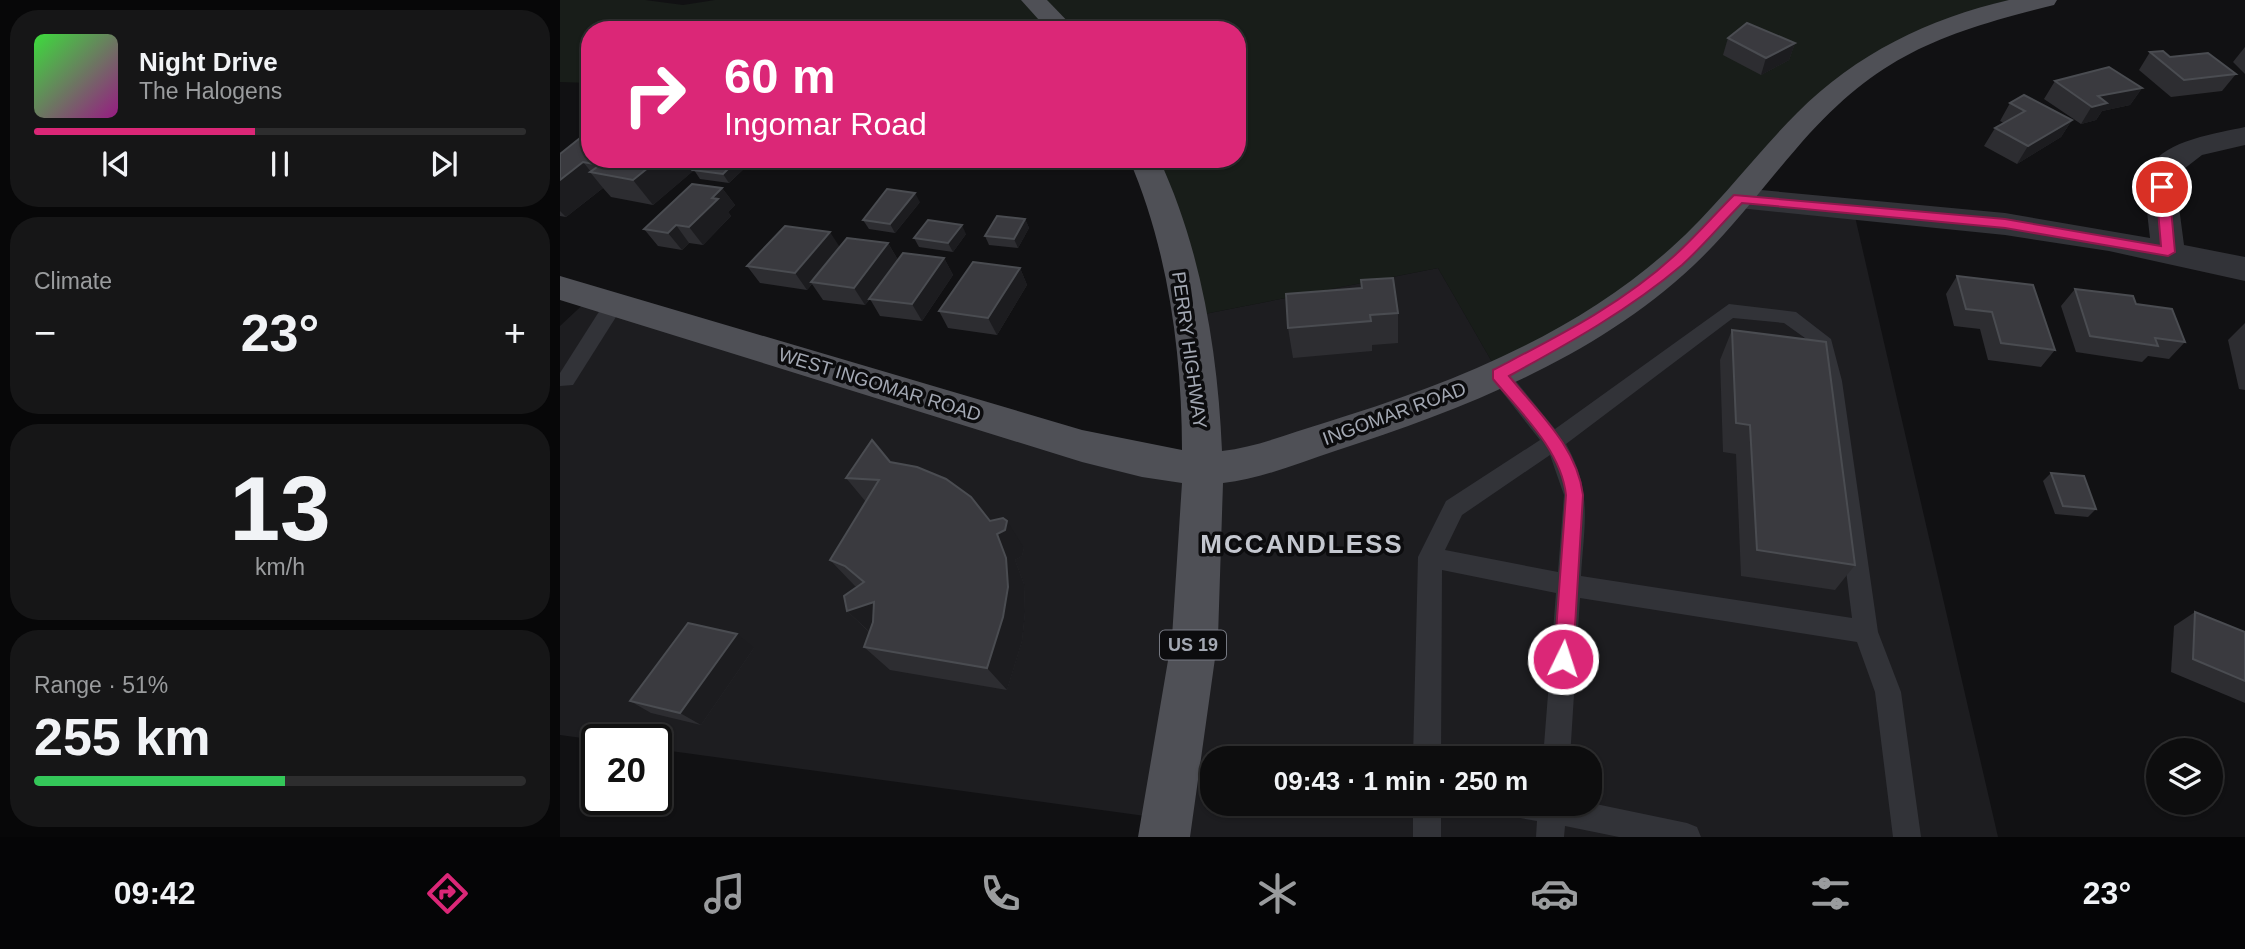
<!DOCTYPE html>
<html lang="en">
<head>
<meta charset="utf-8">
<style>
  :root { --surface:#0d0d0e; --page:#161617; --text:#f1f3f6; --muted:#9a9c9e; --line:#2d2d2e; --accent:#db2777 }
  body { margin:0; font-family:Helvetica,sans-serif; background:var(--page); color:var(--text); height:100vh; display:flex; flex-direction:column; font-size:26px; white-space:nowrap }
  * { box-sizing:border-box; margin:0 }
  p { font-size:23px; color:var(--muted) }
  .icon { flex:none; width:38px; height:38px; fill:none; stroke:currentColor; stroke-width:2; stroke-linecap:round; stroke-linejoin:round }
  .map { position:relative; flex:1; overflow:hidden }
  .details { display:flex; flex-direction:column; gap:10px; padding:10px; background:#070708; width:560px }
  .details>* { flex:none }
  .guide { position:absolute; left:21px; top:21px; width:665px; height:147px; border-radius:28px; box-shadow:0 2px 5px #0004,0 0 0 2px var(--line); background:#db2777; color:#fff; overflow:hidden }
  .fabs { position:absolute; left:1586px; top:738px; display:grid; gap:14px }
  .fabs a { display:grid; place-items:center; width:77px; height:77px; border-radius:50%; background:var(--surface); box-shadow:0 2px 5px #0004,0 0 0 2px var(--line); font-size:35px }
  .speed { position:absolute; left:21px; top:724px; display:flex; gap:14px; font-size:35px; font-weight:700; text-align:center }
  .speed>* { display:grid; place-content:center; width:91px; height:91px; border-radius:50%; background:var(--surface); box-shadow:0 2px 5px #0004,0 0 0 2px var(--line); line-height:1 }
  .speed .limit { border:4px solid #111; border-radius:10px; background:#fff; color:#111 }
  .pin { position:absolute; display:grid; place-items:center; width:60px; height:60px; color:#fff; margin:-30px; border:4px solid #fff; border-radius:50%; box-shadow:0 2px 7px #0007 }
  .me { position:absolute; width:77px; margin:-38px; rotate:4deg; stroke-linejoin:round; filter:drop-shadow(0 0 5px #0008) }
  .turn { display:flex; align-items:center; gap:24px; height:147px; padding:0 28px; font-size:32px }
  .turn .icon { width:91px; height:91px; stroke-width:2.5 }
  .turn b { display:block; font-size:49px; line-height:60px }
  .big { font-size:52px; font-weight:800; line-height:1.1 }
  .details .widget { flex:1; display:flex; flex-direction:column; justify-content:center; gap:10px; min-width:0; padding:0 24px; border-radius:28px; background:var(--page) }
  .details .dial { align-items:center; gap:0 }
  .dial b { font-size:91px; line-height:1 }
  .song { display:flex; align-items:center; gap:21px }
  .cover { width:84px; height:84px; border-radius:10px; background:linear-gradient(135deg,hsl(120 70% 55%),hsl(310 70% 35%)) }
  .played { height:7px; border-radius:4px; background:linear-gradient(90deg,var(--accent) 45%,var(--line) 45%) }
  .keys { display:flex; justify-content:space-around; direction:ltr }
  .heat { display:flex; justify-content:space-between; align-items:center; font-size:38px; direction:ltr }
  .charge { height:10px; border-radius:5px; background:linear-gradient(90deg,#34c759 51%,var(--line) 0) }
  .trip { position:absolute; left:640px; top:746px; width:402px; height:70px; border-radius:28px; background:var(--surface); box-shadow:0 2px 5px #0004,0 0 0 2px var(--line); font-weight:800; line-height:70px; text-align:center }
  .dock { display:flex; height:112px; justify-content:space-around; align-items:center; background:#050506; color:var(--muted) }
  .dock .icon { width:49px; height:49px }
  .dock .current { color:var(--accent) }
  .dock b { font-size:32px; color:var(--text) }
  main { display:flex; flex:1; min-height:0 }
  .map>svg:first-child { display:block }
  .built { fill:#1d1d20; fill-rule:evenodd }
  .green { fill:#181d19 }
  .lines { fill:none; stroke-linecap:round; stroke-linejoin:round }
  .service { fill:#323338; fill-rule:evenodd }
  .minor { fill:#323338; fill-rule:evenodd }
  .primary { fill:#4f5056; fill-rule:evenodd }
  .wall { fill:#2d2d31 }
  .shaded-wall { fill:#1c1c1f }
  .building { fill:#3a3a3f; stroke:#4a4c51; stroke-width:2 }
  .route { fill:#db2777; stroke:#8e194d; stroke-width:2 }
  .labels { text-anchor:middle; stroke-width:7; stroke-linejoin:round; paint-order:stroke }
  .shield { fill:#0c0c0e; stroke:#767982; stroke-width:2 }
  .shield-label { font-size:18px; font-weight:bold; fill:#a3a8b3 }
  .street-label { font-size:19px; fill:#a3a8b3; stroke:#0c0c0e }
  .district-label { font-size:26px; font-weight:bold; letter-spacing:2px; fill:#c4c7cf; stroke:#0c0c0e }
</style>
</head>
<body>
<main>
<section class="details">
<div class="widget">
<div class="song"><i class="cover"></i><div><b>Night Drive</b><p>The Halogens</p></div></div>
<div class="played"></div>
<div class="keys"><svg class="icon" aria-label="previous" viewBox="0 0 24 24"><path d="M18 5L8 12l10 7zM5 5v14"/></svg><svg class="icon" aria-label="pause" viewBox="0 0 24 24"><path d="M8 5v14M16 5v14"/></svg><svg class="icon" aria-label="next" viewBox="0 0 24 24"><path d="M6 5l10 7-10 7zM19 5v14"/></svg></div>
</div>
<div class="widget"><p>Climate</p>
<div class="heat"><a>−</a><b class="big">23°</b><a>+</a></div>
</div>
<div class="widget dial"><b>13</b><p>km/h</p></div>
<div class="widget"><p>Range · 51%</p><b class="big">255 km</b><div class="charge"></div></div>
</section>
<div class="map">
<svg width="1685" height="837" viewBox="0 0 1685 837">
  <rect width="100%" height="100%" fill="#111113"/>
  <!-- built -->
  <path class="built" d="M1179,198L1293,208L1438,837H604L607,819L96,749V740H37L0,735V326L31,297L642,469L629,317L878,268L939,374ZM653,758H1031V803H653Z"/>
  <!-- green -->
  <path class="green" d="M0,0H85L123,5L155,0H1485L1321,59L1151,230L939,374L878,268L629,317L584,159H677V30H30V83L0,82Z"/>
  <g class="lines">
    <!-- service -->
    <g class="service">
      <path d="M54,297L63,304L61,309L13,385L0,386V373L47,299Z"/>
      <path d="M1169,304L1236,312L1271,339L1282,381L1318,632L1341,692L1361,837H1333L1315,692L1297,642L1020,598L1010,758H983L996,593L882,570L881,758H853L858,557L886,501L980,440L932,379L929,374L932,369H946L995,429ZM1173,318L1224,323L1252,343L1262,381L1292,618L1021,576C1024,524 1033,492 1006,444ZM990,455L1004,495L998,572L885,550L902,515Z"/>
      <rect x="853" y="803" width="28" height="34"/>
      <path d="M929,803H1031L1127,823L1137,827L1141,837H1059L1005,826L1004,837H976L977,821L933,813Z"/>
    </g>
    <!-- minor -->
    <path class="minor" d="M1685,127V145L1642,155L1620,172L1619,207L1624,245L1685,257V281L1549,251L1445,235L1179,208L1168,205L1163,198L1168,191L1179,188L1445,213L1590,238C1588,217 1582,186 1591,167C1604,140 1659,133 1685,127Z"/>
    <!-- primary -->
    <g class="primary">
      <path d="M461,0H487L516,30H488Z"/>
      <path d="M1449,0H1497L1494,5C1378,34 1316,56 1236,149C1202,188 1172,229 1134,265C1034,359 903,409 775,451C738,463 701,479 663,483L658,637L630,837H578L612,637L622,483L582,477L522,462L0,300V276L522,430L622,450C622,353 608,249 569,159H599C641,248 658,353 662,451C697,447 730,433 764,423C888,385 1013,336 1111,248C1157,207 1194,156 1237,113C1297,53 1368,19 1449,0Z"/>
    </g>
  </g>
  <!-- wall -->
  <g class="wall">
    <path d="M1168,38L1235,43L1229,60L1201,75L1163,55Z"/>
    <path d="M1685,47V74L1673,62Z"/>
    <path d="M1590,52L1610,57L1676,74L1662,91L1611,97L1579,70Z"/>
    <path d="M1495,81L1582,88L1570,105L1542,111L1536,120L1521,124L1484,99Z"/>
    <path d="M1450,103L1512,120L1501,137L1457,164L1424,146L1435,128L1444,123L1440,121Z"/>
    <path d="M0,154L30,159H132L137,166L190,163L169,183L140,179L134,170L93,205L51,197L43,188L6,217L0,216Z"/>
    <path d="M289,159H323L320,163Z"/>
    <path d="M162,188L175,205L168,212L171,216L143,245L129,243L122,250L98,246L84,229Z"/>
    <path d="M360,202L335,233L309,229L303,220Z"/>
    <path d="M465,219L469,228L458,248L429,245L425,236Z"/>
    <path d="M406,234L393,252L359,247L354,238Z"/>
    <path d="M328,243L338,260L384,258L393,275L362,321L320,316L310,299L305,305L263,300L252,284L247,290L200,283L187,266L280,247Z"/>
    <path d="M460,268L467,285L437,335L388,328L379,311Z"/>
    <path d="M1397,276L1495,350L1481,367L1428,360L1420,329L1394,326L1386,294Z"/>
    <path d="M801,280L838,313V343L812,345V351L733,358L728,328L801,288Z"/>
    <path d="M1515,289L1576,304L1625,342L1609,359L1588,356L1582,362L1516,352L1501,306Z"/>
    <path d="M1685,323V390L1679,389L1668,340Z"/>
    <path d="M1172,330L1295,565L1275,590L1181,576L1176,454L1163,452L1160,360Z"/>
    <path d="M330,462L430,521L464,548L462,556L455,560L464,584L465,612L462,641L447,690L330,670L304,647L309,632L287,611L297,587L295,586L270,560L306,502L286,478Z"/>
    <path d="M1491,473L1536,509L1528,517L1495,514L1483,481Z"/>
    <path d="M1635,612L1685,632V703L1611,672L1614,626Z"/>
    <path d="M194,648L141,725L91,713L70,701Z"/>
  </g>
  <!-- shaded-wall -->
  <g class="shaded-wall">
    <path d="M1235,43L1229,60L1201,75L1206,58Z"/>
    <path d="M1582,88L1570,105L1542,111L1536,120L1521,124L1538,96Z"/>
    <path d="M1512,120L1501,137L1457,164L1468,146Z"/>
    <path d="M99,159H132L138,167L93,205L73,180Z"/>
    <path d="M178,159H188L190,163L169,183L163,174Z"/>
    <path d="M23,162L32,173L30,172L43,188L6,217L0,211V180Z"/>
    <path d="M162,188L175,205L168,212L171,216L143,245L129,227L152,198Z"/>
    <path d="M355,193L360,202L335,233L330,224Z"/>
    <path d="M465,219L469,228L458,248L454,239Z"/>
    <path d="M116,225L129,243L122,250L108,233Z"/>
    <path d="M402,225L406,234L393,252L388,243Z"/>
    <path d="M270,232L281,249L251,282L252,284L247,290L235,273Z"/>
    <path d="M328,243L338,260L305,305L294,288Z"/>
    <path d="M384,258L393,275L362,321L352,304Z"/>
    <path d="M460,268L467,285L437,335L428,318Z"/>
    <path d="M447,521L464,548L462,556L455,560L464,584L465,612L462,641L447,690L427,668L437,534Z"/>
    <path d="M314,602L313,635L287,611Z"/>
    <path d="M177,634L194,648L141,725L120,713Z"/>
  </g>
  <!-- building -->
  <g class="building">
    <path d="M1187,23L1235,43L1206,58L1168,38Z"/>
    <path d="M1603,51L1610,57L1648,53L1676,74L1624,80L1590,52Z"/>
    <path d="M1549,67L1582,88L1538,96L1547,103L1532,107L1495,81Z"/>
    <path d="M1464,95L1512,120L1468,146L1435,128L1465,111L1450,103Z"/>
    <path d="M30,130V159H99L73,180L30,172L40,165L23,162L0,180V154Z"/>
    <path d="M145,159H178L163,174L133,170Z"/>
    <path d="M132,184L162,188L152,198L158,199L129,227L116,225L108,233L84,229Z"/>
    <path d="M327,189L355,193L330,224L303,220Z"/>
    <path d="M437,216L465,219L454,239L425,236Z"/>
    <path d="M368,220L402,225L388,243L354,238Z"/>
    <path d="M225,226L270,232L235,273L187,266Z"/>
    <path d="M287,238L328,243L294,288L251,282Z"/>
    <path d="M343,253L384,258L352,304L309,299Z"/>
    <path d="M413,262L460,268L428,318L379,311Z"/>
    <path d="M1397,276L1473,285L1495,350L1441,343L1432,312L1406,309Z"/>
    <path d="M833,278L838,313L810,315L811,321L728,328L726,294L802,288L801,280Z"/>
    <path d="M1515,289L1573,296L1576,304L1612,309L1625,342L1595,338L1598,346L1530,336Z"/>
    <path d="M1172,330L1266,342L1295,565L1197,550L1190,425L1176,423Z"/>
    <path d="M312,440L330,462L357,467L386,479L411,497L430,521L443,518L447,521L445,530L437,534L446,558L448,587L443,617L427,668L304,647L313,622L314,602L287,611L284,596L304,582L285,566L270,560L319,480L286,478Z"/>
    <path d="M1491,473L1524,476L1536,509L1503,506Z"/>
    <path d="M1635,612L1685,632V681L1633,659Z"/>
    <path d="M128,623L177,634L120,713L70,701Z"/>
  </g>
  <!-- route -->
  <path class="route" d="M1602,182L1609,187L1615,252L1608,256L1445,228L1182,203C1162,223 1143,246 1122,265C1069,310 1009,343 949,376C978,412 1017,447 1023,495L1013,659L1010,665L1003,668L996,665L994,659L1006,495C1001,450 961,413 933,379V370C996,337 1061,305 1114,256C1135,237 1154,215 1174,195L1445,219L1601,246L1596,187Z"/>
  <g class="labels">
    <!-- shield labels -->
    <rect class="shield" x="600" y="630.5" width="66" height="29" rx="5"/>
    <g class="shield-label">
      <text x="633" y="651">US 19</text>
    </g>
    <!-- street labels -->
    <g class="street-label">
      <text transform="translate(630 350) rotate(82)" y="7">PERRY HIGHWAY</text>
      <text transform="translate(320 384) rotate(17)" y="7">WEST INGOMAR ROAD</text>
      <text transform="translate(834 413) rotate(-20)" y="7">INGOMAR ROAD</text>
    </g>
    <!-- district labels -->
    <g class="district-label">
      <text x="742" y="553">MCCANDLESS</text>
    </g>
  </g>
</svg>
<div class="fabs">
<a><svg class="icon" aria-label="layers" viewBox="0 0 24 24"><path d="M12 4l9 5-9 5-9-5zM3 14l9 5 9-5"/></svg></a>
</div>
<div class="speed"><div class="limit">20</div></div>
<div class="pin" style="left:1602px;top:187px;background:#d93025"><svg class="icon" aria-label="arrive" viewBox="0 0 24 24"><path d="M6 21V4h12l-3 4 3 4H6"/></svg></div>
<svg class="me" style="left:1003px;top:659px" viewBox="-20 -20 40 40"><circle r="17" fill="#db2777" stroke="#fff" stroke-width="3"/><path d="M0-11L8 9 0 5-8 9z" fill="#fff"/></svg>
<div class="trip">09:43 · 1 min · 250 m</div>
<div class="guide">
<div class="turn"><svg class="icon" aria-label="right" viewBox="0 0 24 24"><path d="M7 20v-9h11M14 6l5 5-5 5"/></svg><div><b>60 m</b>Ingomar Road</div></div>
</div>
</div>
</main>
<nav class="dock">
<b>09:42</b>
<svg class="icon current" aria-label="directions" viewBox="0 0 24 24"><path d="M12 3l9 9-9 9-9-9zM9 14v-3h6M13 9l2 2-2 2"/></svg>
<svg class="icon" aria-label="music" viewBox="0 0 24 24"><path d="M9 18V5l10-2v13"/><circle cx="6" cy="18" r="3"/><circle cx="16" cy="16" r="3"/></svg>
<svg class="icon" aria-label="phone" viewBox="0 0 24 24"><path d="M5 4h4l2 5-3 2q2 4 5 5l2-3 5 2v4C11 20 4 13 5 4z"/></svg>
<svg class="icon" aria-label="climate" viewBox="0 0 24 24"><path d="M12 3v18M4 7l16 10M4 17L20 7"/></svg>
<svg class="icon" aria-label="car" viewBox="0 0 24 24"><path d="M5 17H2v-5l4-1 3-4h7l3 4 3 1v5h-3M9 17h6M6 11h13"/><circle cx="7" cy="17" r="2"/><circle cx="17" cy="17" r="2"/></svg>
<svg class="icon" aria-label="filters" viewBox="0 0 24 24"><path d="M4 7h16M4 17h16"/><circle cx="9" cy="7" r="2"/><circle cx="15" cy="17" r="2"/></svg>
<b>23°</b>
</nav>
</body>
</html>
